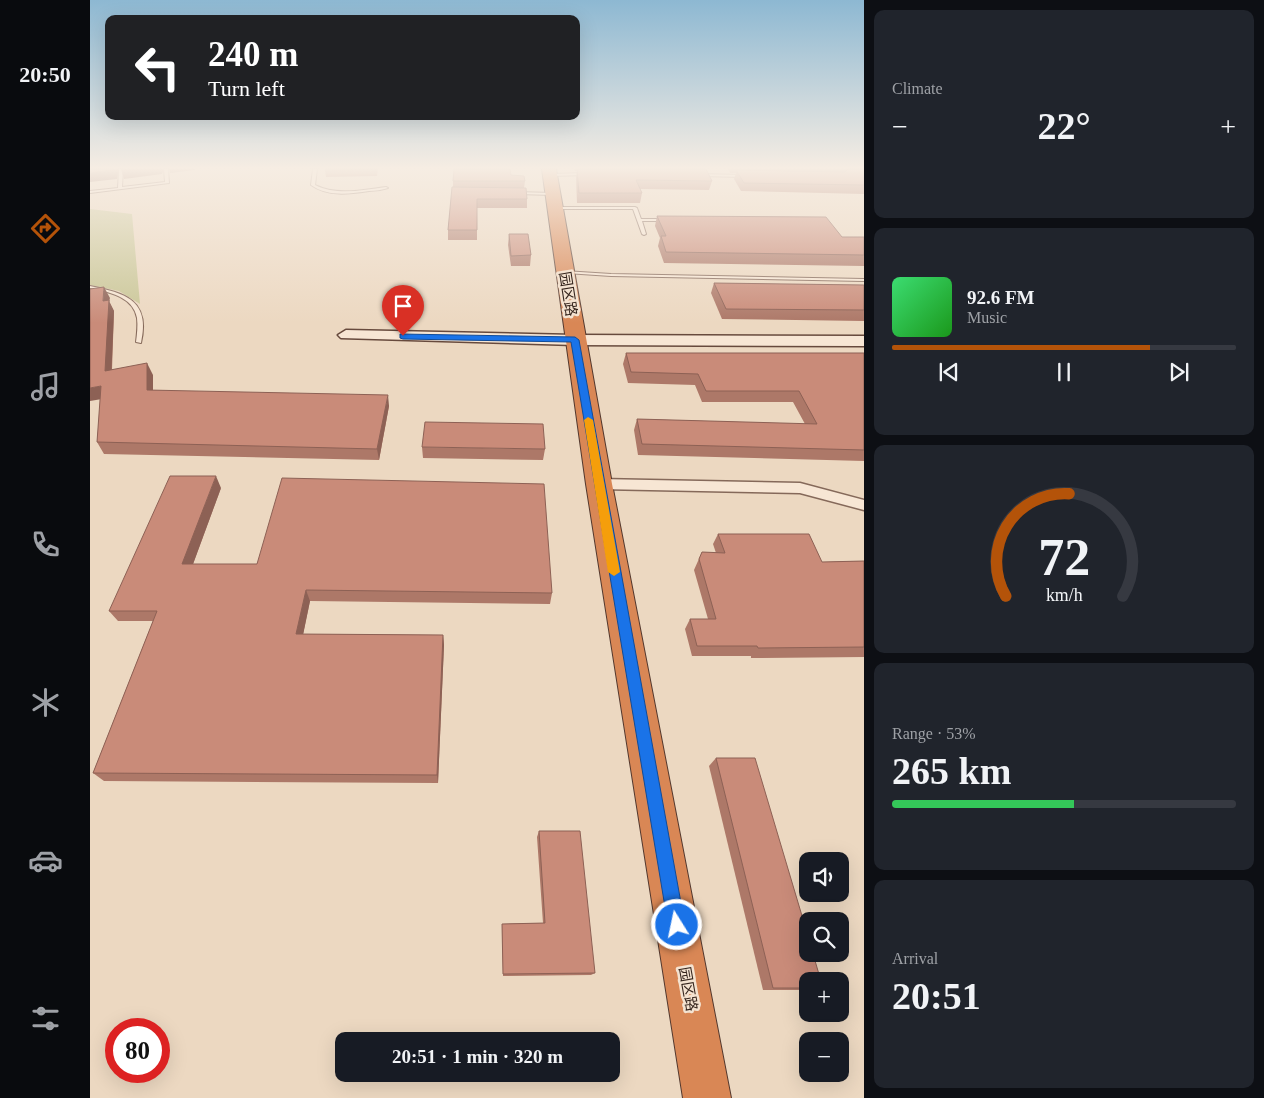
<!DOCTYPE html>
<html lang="en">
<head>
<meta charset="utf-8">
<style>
  :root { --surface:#171b24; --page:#20242c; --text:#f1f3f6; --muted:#9ea1a6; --line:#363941; --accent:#b45309 }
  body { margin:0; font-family:"Times New Roman","Noto Sans SC",serif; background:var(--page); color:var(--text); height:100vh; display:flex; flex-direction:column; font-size:19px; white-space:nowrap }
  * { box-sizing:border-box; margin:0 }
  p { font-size:16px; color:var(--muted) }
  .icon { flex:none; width:28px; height:28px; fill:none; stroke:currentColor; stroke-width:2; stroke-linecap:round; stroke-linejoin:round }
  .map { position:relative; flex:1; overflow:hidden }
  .panel { display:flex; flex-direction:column; gap:10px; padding:10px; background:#0d0f14; width:400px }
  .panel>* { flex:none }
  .hud { position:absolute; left:15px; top:15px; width:475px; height:105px; border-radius:10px; box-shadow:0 5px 20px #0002; background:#202124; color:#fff; overflow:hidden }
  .controls { position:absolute; left:709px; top:852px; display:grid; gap:10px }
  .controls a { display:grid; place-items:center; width:50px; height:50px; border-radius:10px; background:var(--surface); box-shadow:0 5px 20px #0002; font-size:25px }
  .speed { position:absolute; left:15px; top:1018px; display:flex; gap:10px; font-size:25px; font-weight:700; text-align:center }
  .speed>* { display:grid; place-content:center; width:65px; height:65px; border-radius:50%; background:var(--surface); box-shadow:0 5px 20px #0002; line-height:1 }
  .speed .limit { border:8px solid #d22; background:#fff; color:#111 }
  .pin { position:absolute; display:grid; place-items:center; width:42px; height:42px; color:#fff; margin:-51px -21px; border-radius:50% 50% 50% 0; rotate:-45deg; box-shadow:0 0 5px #0007 }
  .pin .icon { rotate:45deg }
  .me { position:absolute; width:55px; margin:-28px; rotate:350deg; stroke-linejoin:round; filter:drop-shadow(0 0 4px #0008) }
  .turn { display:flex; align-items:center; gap:18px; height:105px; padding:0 20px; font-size:22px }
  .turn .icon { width:65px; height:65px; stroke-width:2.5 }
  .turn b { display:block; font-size:35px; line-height:42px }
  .big { font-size:38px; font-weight:800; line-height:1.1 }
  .panel .card { flex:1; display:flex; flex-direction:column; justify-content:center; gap:8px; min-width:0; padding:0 18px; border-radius:10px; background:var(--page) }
  .panel .dial { align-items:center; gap:0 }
  .dial svg { height:130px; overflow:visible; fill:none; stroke:var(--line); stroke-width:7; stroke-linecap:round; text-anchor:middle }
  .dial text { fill:var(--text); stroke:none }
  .song { display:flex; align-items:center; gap:15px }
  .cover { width:60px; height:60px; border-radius:8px; background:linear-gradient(135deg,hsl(140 70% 55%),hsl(120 70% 35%)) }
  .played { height:5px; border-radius:2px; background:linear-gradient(90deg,var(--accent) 75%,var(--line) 75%) }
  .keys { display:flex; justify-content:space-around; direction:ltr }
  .heat { display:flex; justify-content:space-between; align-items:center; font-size:28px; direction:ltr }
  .charge { height:8px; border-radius:4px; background:linear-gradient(90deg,#34c759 53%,var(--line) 0) }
  .trip { position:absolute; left:245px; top:1032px; width:285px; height:50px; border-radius:10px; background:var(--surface); box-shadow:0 5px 20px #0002; font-weight:800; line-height:50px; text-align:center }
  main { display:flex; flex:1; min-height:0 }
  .menu { display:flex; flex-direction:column; width:90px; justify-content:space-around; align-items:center; background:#090b0e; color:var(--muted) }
  .menu .icon { width:35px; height:35px }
  .menu .active { color:var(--accent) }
  .menu b { font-size:22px; color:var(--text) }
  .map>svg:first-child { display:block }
  .green { fill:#c9c696 }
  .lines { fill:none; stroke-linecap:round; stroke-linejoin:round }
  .lane-casing { stroke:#85695a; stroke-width:2 }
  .street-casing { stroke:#85695a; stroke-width:3 }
  .secondary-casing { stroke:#674a3d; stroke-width:3 }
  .highway-casing { stroke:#53382e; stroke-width:2 }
  .lane { fill:#f7e6d4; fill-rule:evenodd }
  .street { fill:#f7e6d4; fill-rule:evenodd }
  .secondary { fill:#f7e6d4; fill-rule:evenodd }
  .highway { fill:#d98755; fill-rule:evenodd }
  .wall { fill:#ad7868 }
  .shaded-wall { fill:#8d6155 }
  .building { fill:#c98b79; stroke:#8d6155 }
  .route { fill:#1a73e8; stroke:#114b97 }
  .slow { fill:#f59e0b }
  .labels { text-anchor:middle; stroke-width:5; stroke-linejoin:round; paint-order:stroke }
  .street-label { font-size:15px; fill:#35251d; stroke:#f4e3d1 }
</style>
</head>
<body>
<main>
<nav class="menu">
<b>20:50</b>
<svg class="icon active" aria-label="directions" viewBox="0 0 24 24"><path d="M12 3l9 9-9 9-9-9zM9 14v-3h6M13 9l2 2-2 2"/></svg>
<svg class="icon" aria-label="music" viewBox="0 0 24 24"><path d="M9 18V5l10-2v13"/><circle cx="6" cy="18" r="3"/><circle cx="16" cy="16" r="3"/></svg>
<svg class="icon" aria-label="phone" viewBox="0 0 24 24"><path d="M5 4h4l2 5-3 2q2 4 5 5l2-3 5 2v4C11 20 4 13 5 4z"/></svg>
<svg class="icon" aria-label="climate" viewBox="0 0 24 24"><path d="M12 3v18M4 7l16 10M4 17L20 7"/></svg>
<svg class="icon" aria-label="car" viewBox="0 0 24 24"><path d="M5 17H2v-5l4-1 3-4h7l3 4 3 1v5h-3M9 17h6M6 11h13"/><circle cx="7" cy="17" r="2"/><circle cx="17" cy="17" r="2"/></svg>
<svg class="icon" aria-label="filters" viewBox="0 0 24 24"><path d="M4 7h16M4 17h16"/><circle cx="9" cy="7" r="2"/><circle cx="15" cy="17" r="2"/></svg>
</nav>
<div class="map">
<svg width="774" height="1098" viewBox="0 0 774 1098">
  <rect width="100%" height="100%" fill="#ecd8c1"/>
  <!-- green -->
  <path class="green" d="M0,209L42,214L50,304L29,291L0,285Z"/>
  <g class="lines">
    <!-- lane casing -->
    <g class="lane-casing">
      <g id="lane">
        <path d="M29,169H33L32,187L75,182L74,169H78L79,183L0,193V191L28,188Z"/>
        <path d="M223,169H227L225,185C247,196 272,190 296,187L298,188C292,190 285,191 279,191C259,194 238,197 221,185Z"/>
        <path d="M495,173L496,175L460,176L458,175L460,174Z"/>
        <path d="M608,174L655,175L657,176L655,177L609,176Z"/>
        <path d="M426,192L463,193L465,194L463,195L427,194H426Z"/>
        <path d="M465,207H545L547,208L551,219H575L577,220L575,221H552L556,234L554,235L552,234L543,209H464L463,208Z"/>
        <path d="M474,271L521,274L774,279V281L521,276L476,273L474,272Z"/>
        <path d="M0,286C35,293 61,300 51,343L46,342C47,334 48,326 47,318C43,296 18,292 0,288Z"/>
      </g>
    </g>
    <!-- street casing -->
    <g class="street-casing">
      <path id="street" d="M509,479L710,483L774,500V510L710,493L509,489L502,484Z"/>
    </g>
    <!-- secondary casing -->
    <g class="secondary-casing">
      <path id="secondary" d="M256,330L485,335L774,336V346L485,345L251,338L248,335Z"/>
    </g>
    <!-- highway casing -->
    <g class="highway-casing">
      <path id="highway" d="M452,169H466L522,484L641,1098H593L496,484Z"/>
    </g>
    <!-- lane -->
    <use href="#lane" class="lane"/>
    <!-- street -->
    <use href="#street" class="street"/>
    <!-- secondary -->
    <use href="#secondary" class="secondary"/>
    <!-- highway -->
    <use href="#highway" class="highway"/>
  </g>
  <!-- wall -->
  <g class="wall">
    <path d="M236,169H288L287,176L236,177L235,171Z"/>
    <path d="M484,169H616L622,181L619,190L550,189L552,193L550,203H487L486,177L487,171H485Z"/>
    <path d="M638,169H774V194L651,191L644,179L646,173H640Z"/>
    <path d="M421,175L435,181L434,188L437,199V208H387V240H358V230L363,187V181Z"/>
    <path d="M567,216L752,237H774V266L574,263L568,246L570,238L565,226Z"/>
    <path d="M419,234L441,255L440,266H421L418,245Z"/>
    <path d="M624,283L774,285V321L632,319L621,293Z"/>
    <path d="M20,298L19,301L24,311L22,370L63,375V390L299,406L289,460L14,454L7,442Z"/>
    <path d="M536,353H774V461L548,455L544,430L547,419L715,424L703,402H612L605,385L538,383L533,364Z"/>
    <path d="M332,447L455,449L453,460L333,458Z"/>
    <path d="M131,488L103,564L462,593L460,604L220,601L213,634L353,635L354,645L348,783L14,781L3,773L63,621H28L19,611Z"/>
    <path d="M628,534L732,562L774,561V657L661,658V656H602L595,629L600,619H618L604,570L612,552L626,553L623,544Z"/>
    <path d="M626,758L718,981V990H673L619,766Z"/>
    <path d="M449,831L505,973L501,975L413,976L412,927V924L453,923L447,837Z"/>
  </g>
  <!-- shaded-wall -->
  <g class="shaded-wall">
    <path d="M23,169H29L27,179L0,182V173Z"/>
    <path d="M31,169H74L72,174L34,179Z"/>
    <path d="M79,169H105V170L80,173Z"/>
    <path d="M14,287L20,298L19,301L24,311L21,382L15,371L13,301Z"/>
    <path d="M57,363L63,375V402L57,390Z"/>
    <path d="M11,386L18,398L0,401V388Z"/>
    <path d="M298,395L299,406L289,460L287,449Z"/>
    <path d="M126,476L131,488L99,575L92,564Z"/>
    <path d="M216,590L220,601L211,645L206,634Z"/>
    <path d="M353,635L354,645L348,783L347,775Z"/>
  </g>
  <!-- building -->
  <g class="building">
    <path d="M0,169H23V170L0,173Z"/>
    <path d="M236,169H287L235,171Z"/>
    <path d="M364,169H420L421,175L434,176L435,181H363Z"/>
    <path d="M487,169H616L622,181L546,180L552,193H489Z"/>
    <path d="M758,169H774V185L654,183L646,170L755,172Z"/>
    <path d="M362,187L436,188L437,199H387V230H358Z"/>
    <path d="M567,216L736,217L752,237H774V255L576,252L571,236H576Z"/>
    <path d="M419,234H438L441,255L421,256Z"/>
    <path d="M624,283L774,285V310L636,309Z"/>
    <path d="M14,287L13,301L19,300L15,371L57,363V390L298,395L287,449L7,442L11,386L0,388V289Z"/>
    <path d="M536,353H774V450L552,444L547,419L727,424L709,391H616L608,374L541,372Z"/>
    <path d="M335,422L453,424L455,449L332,447Z"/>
    <path d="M80,476H126L92,564H167L192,478L454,484L462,593L216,590L206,634L353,635L347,775L3,773L67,611H19Z"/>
    <path d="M628,534H719L732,562L774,561V647L668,648L667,646H607L600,619H626L609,559L612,552L635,553Z"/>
    <path d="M626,758H665L718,936V954H723L731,981H718V988H683Z"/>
    <path d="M449,831H490L505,973L413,974L412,924L455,923Z"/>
  </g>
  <!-- sky -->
  <linearGradient id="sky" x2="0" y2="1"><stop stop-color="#8db8d2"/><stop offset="0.52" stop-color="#f6ede3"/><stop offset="1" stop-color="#f6ede3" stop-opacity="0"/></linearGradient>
  <rect width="774" height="323" fill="url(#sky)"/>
  <!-- route -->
  <path class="route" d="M310,334L485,337L489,340L595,925L593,931L587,934L581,931L578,925L481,342L313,339L310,338Z"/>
  <!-- slow -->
  <path class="slow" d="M498,417L503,420L530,572L524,576L518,572L494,420Z"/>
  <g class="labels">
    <!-- street labels -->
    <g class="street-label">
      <text transform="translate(478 294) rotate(81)" y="5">园区路</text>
      <text transform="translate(598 989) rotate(80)" y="5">园区路</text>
    </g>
  </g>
</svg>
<div class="controls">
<a><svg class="icon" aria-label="sound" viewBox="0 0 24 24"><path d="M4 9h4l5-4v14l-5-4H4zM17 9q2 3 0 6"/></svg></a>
<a><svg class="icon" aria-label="search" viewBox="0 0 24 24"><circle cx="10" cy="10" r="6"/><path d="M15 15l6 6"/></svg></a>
<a>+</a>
<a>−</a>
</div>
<div class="speed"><div class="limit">80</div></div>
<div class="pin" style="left:313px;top:336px;background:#d93025"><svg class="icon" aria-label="arrive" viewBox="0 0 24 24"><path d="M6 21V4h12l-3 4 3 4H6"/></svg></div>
<svg class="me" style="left:587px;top:925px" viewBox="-20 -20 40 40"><circle r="17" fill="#1a73e8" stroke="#fff" stroke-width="3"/><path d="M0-11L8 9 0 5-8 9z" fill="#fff"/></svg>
<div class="trip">20:51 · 1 min · 320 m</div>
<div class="hud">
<div class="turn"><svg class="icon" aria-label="left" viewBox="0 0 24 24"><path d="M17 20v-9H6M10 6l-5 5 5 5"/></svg><div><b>240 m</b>Turn left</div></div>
</div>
</div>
<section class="panel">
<div class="card"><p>Climate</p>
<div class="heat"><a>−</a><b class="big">22°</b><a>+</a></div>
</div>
<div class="card">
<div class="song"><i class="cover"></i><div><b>92.6 FM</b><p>Music</p></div></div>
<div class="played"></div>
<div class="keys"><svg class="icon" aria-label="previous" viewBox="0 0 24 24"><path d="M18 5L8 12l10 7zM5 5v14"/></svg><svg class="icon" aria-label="pause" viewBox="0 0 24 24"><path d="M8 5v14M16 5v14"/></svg><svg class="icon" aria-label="next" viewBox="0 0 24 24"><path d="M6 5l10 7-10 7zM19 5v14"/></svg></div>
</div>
<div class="card dial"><svg viewBox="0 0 100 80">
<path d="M14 69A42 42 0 1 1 86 69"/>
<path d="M14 69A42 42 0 0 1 53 6" stroke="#b45309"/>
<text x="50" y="56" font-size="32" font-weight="700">72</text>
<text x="50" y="72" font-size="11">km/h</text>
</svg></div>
<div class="card"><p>Range · 53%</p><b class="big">265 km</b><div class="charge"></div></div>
<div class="card"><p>Arrival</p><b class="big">20:51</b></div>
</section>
</main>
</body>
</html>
